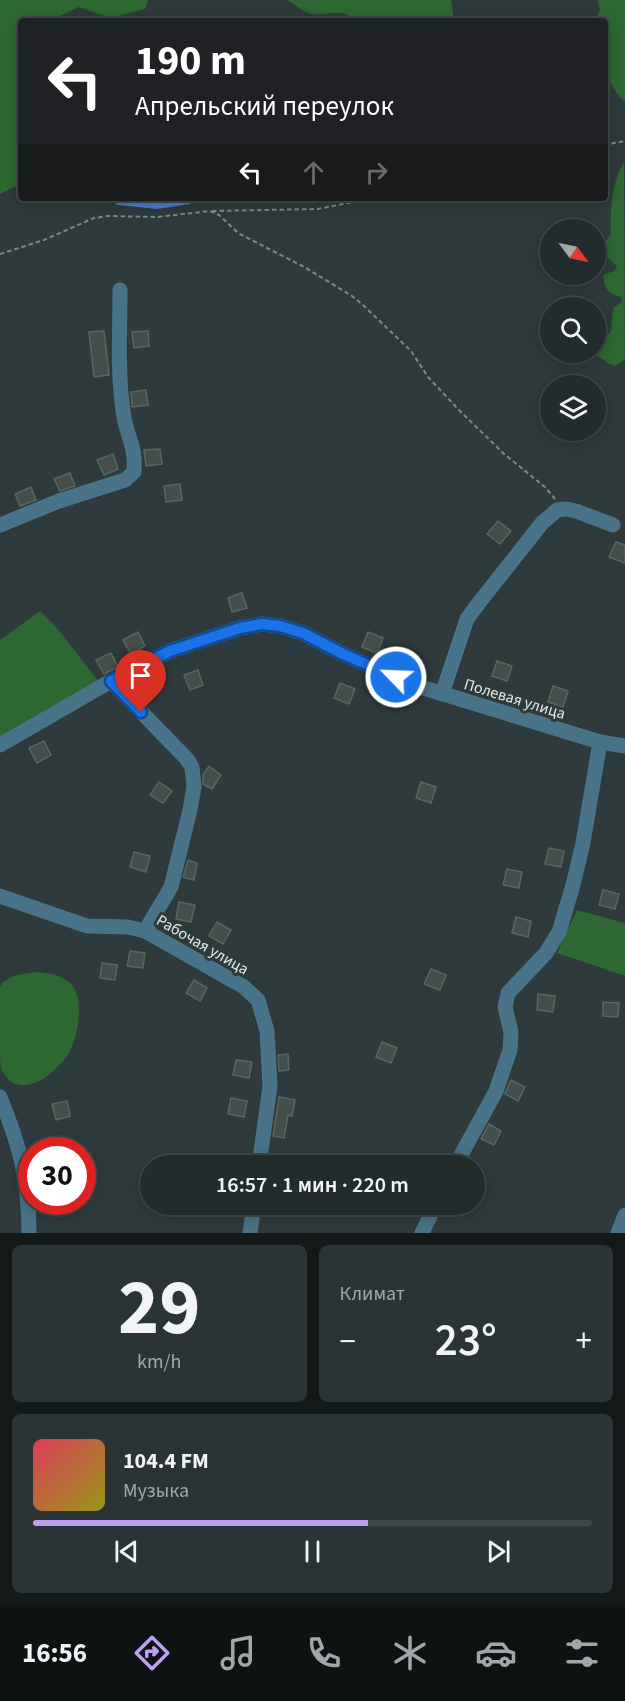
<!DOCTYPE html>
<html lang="ru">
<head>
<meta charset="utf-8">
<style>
  :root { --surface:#222c2c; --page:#2a3434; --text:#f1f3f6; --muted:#a2a7a9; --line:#3f4848; --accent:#bca0f2 }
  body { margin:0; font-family:"Source Sans 3",sans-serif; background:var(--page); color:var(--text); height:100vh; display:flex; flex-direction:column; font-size:22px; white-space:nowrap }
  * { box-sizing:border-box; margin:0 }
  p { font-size:20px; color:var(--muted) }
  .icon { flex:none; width:33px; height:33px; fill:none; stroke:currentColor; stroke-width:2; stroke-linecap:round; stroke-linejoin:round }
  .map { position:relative; height:1233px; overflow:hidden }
  .drawer { display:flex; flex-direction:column; gap:12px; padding:12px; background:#131818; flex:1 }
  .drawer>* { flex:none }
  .guide { position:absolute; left:18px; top:18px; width:590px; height:183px; border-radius:6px; box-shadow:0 3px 15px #0003,0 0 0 2px var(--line); background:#202124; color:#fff; overflow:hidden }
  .needle { width:39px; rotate:123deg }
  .buttons { position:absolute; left:540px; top:219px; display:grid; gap:12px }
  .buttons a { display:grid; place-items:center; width:66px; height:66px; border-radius:50%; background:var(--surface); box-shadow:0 3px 15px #0003,0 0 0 2px var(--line); font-size:30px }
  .speed { position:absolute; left:18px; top:1137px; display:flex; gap:12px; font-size:30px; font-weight:700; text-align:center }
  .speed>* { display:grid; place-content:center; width:78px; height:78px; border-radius:50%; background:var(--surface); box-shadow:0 3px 15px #0003,0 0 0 2px var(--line); line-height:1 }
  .speed .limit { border:9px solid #d22; background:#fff; color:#111 }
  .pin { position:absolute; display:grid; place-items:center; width:51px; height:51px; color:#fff; margin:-62px -26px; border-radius:50% 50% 50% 0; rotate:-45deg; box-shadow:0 0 6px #0007 }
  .pin .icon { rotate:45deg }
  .me { position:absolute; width:66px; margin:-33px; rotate:294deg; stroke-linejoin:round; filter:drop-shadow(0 0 4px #0008) }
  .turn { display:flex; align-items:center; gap:21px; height:126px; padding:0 18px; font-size:27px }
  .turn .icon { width:78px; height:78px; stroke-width:2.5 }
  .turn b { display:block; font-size:42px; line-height:51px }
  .lanes { display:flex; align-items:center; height:57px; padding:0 18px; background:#0003; justify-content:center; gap:30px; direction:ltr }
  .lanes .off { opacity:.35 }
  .big { font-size:45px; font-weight:600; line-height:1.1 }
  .drawer .card { flex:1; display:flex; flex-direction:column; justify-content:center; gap:9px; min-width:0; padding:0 21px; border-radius:9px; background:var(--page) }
  .drawer .dial { align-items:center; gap:0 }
  .dial b { font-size:78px; line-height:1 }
  .song { display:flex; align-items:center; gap:18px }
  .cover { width:72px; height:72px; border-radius:9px; background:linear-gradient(135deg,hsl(350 70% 55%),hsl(60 70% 35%)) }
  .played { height:6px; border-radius:3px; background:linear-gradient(90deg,var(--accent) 60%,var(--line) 60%) }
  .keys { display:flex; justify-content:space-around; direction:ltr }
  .heat { display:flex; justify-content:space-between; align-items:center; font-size:33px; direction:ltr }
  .drawer .tiles { flex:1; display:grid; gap:12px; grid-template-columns:1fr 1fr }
  .card:last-child { grid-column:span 2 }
  .trip { position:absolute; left:140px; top:1155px; width:345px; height:60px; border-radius:30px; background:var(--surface); box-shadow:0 3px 15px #0003,0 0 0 2px var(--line); font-weight:600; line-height:60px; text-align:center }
  .menu { display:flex; height:96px; justify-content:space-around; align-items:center; background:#0e1212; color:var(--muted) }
  .menu .icon { width:42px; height:42px }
  .menu .selected { color:var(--accent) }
  .menu b { font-size:27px; color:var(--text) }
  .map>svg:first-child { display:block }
  .green { fill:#2d6731 }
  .water { fill:#4a79c6 }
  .building { fill:#434e4a; stroke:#596561; stroke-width:1.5 }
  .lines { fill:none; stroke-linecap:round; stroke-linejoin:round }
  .path { stroke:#7f8889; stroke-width:2; stroke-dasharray:4.5 3; stroke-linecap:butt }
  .minor { stroke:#487388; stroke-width:15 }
  .route-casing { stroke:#114b97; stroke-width:15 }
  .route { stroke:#1a73e8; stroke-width:10 }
  .labels { text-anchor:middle; stroke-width:6; stroke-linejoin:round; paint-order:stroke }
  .street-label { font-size:16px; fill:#e2e9e9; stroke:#2e3a3b }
</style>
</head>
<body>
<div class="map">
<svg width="625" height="1233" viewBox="0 0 625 1233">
  <rect width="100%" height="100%" fill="#2e3a3b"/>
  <!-- green -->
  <g class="green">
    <path d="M0,0H148L145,9L110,18L79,7L58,17L56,21H21V184L0,194Z"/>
    <path d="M287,0H451L454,21H354C344,5 323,18 308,13C301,10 294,4 287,0Z"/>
    <path d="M597,0H625V102C600,78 604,52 604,21H594L600,9Z"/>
    <path d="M624,162L625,359L616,366L610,364L593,353L596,352V337L605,338L611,331L613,308L622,302L621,297C608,294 604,288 603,275L614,271L617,266L604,254L603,244L611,234C610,208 611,185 624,162Z"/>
    <path d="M40,611L56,627L100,683L0,739V640Z"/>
    <path d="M577,910L625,923V976L557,953Z"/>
    <path d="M37,972C49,973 62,975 71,984C85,998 78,1039 68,1054C55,1076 16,1104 1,1068C0,1062 0,1053 0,1046C0,1026 0,1006 0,986C9,974 23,974 37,972Z"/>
  </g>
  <!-- water -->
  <path class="water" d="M106,198H198L190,204L157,209L118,205Z"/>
  <!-- building -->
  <g class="building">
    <path d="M104,331L109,375L94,377L89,332Z"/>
    <path d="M148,331L149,346L134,348L132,332Z"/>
    <path d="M146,390L148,405L132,407L131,392Z"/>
    <path d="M160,449L162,464L146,466L144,450Z"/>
    <path d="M113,454L118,469L104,475L97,460Z"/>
    <path d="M70,473L75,486L60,491L54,479Z"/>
    <path d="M180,484L182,500L166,502L164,486Z"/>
    <path d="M31,487L36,500L20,506L15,494Z"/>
    <path d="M498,521L511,531L500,544L487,534Z"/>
    <path d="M616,542L625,545V563L609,557Z"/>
    <path d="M242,593L247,608L232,612L228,598Z"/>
    <path d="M138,632L145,646L131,654L123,640Z"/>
    <path d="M368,632L383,638L377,653L362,647Z"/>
    <path d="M111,653L118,667L104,674L96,660Z"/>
    <path d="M497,661L512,666L507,681L492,676Z"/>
    <path d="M198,670L203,685L190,690L184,675Z"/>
    <path d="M340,683L355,689L349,704L334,698Z"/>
    <path d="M553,686L568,691L563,707L548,702Z"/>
    <path d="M44,741L51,755L37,763L29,748Z"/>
    <path d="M209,766L221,775L212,789L203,784V775Z"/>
    <path d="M159,782L172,791L163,803L150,795Z"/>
    <path d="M421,782L436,787L431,803L416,798Z"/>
    <path d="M549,848L564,851L561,867L545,864Z"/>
    <path d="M134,852L150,856L146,872L130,867Z"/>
    <path d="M188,860L197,863L194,880L183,877Z"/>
    <path d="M507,869L522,872L519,888L503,885Z"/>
    <path d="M603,890L619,894L615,909L599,905Z"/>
    <path d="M179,902L195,905L191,922L176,919Z"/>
    <path d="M516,917L531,921L528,937L512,933Z"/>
    <path d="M217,922L231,930L223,944L209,936Z"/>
    <path d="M130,951L145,953L143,968L127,966Z"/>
    <path d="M102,963L117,965L115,980L100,978Z"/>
    <path d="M431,969L446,975L440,990L424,984Z"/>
    <path d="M194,980L207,988L200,1001L186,993Z"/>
    <path d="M538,994L555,996L553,1012L537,1010Z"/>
    <path d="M603,1002L619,1003L618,1017L603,1016Z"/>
    <path d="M382,1042L397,1048L391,1063L376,1057Z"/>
    <path d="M288,1054L289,1070L279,1071L278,1055Z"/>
    <path d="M236,1060L252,1062L249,1078L233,1075Z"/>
    <path d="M511,1080L525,1087L518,1101L505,1094Z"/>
    <path d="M279,1097L295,1100L292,1116L288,1115L284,1138L273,1136Z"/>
    <path d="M231,1098L247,1101L244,1117L228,1114Z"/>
    <path d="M67,1101L70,1116L56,1120L52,1104Z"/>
    <path d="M489,1124L501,1131L494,1145L481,1139Z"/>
  </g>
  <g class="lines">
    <!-- path -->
    <g class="path">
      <path d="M604,145L625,141"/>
      <path d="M212,211L318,209L373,198"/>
      <path d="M0,254L44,240L94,218L108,216L157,217L210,211L219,215L238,233L306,268L352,296L363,305L411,351L428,377L459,410L503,453L546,488L555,499"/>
    </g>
    <!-- minor -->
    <g class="minor">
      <path d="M0,525L59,501L125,480L134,472C136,447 128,439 124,417C117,376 120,332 120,290"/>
      <path d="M111,681L186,758L192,767L194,787L190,810L171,887L145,931"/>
      <path d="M442,694L467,619L478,604L542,523L557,510L566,509L576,511L613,525"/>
      <path d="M600,742L625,746"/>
      <path d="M0,745L111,681L170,651L240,628L262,624L280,626L303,633L343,654L414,685L600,742L583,843L573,885L559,932L546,953L508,993L505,1007L511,1032L510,1050L496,1091L455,1166"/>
      <path d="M0,896L87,926L128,927L145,931L244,987L258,1000L267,1031L270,1086L259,1166"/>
      <path d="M0,1097C20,1146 29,1180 29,1233"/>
      <path d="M250,1233L254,1204"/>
      <path d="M422,1233L436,1204"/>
      <path d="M618,1233L625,1215"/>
    </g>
  </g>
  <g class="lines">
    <!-- route casing -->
    <g class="route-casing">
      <path id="route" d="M141,712L111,681L170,651L240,628L262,624L280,626L303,633L343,654L396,677"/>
    </g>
    <!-- route -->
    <use href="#route" class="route"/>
  </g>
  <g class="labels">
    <!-- street labels -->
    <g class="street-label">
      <text transform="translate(515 698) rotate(17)" y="6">Полевая улица</text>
      <text transform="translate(203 944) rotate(30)" y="6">Рабочая улица</text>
    </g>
  </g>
</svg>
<div class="buttons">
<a><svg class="needle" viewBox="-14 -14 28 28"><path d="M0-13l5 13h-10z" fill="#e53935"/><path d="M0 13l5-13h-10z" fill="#a2a7a9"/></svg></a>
<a><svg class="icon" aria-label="search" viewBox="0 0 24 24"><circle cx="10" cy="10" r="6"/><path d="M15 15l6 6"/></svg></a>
<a><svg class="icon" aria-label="layers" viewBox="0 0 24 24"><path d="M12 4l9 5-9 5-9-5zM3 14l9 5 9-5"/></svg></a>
</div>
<div class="speed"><div class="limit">30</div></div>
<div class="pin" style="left:141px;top:712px;background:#d93025"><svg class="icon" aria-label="arrive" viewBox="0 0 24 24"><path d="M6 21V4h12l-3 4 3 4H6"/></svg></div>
<svg class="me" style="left:396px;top:677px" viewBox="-20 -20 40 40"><circle r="17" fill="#1a73e8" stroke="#fff" stroke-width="3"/><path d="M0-11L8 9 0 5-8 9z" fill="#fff"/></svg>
<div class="trip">16:57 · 1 мин · 220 m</div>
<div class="guide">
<div class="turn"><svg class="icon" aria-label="left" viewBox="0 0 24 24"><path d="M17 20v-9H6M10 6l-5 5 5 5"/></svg><div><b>190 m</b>Апрельский переулок</div></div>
<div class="lanes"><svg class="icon" aria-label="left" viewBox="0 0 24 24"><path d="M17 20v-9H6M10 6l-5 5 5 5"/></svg><svg class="icon off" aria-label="ahead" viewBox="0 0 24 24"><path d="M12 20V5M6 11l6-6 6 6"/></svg><svg class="icon off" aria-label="right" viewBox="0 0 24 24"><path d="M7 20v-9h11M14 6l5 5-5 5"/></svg></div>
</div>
</div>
<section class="drawer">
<div class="tiles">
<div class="card dial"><b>29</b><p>km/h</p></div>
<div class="card"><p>Климат</p>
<div class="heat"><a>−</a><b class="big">23°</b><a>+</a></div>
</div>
<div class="card">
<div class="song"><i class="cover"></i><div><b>104.4 FM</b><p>Музыка</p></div></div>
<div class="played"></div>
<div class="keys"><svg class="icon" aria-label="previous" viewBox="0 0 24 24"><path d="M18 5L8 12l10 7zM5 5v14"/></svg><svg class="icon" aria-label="pause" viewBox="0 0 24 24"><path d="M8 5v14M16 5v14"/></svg><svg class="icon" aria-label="next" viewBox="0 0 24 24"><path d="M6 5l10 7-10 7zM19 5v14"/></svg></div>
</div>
</div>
</section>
<nav class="menu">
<b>16:56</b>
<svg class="icon selected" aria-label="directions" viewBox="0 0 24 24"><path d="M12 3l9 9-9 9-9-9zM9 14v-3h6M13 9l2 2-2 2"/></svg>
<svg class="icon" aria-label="music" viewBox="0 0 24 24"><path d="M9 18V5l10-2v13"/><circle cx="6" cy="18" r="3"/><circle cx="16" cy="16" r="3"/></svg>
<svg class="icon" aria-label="phone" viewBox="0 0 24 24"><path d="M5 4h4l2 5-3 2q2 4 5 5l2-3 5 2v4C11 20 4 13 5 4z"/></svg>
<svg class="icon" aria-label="climate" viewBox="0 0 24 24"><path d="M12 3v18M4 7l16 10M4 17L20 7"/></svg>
<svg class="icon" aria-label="car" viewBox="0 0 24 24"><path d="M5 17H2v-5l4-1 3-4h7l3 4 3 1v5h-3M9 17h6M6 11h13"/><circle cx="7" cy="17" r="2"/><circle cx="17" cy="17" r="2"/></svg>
<svg class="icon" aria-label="filters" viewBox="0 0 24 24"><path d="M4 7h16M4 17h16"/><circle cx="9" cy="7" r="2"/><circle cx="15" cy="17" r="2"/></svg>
</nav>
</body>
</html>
